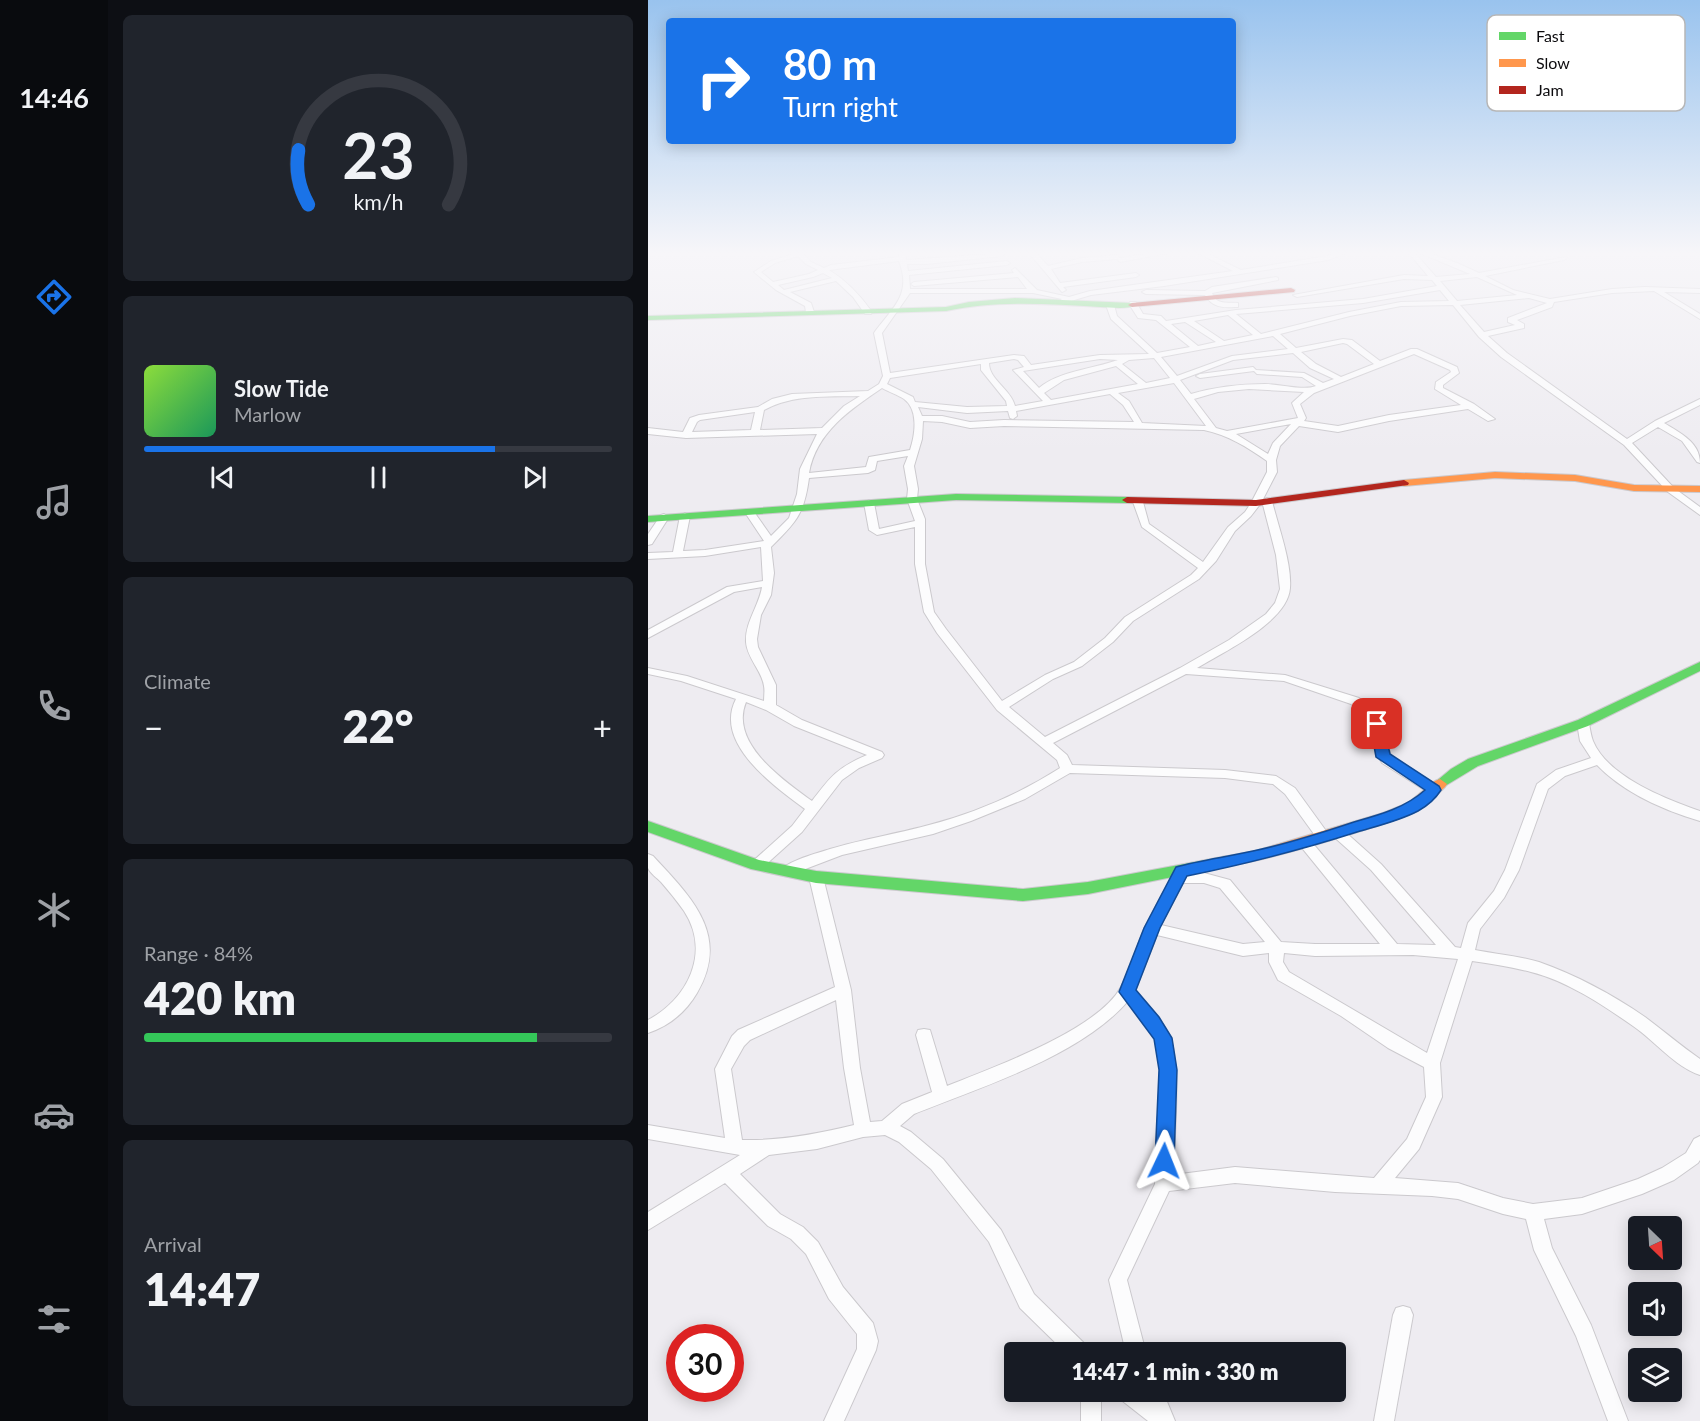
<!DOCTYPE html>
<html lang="en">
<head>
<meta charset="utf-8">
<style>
  :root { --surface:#171b24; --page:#20242c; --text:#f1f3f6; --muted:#9ea1a6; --line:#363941; --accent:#1a73e8 }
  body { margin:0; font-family:Lato,sans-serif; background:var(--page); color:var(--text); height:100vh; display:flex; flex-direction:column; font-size:22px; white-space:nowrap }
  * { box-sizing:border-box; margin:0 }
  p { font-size:20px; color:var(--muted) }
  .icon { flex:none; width:33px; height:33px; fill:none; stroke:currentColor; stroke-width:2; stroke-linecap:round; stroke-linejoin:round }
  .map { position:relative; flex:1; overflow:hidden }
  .panel { display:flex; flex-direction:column; gap:15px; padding:15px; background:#0d0f14; width:540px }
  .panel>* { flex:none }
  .banner { position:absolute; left:18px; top:18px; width:570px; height:126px; border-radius:6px; box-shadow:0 3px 15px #0003; background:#1a73e8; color:#fff; overflow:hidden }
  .needle { width:39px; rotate:155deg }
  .buttons { position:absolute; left:980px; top:1216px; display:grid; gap:12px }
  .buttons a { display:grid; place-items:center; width:54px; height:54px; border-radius:6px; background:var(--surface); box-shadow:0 3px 15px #0003; font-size:30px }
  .speed { position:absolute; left:18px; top:1324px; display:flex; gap:12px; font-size:30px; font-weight:700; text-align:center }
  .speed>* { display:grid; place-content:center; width:78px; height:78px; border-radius:50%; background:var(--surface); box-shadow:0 3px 15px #0003; line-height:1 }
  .speed .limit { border:9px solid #d22; background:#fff; color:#111 }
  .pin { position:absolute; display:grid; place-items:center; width:51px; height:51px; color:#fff; margin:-26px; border-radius:12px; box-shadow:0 3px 9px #0006 }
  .me { position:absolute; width:66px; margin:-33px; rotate:2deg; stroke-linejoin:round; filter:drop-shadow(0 0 4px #0008) }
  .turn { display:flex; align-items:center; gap:21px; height:126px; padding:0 18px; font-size:27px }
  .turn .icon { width:78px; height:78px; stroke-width:2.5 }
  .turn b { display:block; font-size:42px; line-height:51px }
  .big { font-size:45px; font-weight:800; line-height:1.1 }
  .panel .widget { flex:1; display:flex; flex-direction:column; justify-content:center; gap:9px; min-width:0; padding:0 21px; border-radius:9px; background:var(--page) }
  .panel .dial { align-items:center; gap:0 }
  .dial svg { height:156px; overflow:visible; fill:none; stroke:var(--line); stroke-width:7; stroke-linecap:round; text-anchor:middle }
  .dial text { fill:var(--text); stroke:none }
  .song { display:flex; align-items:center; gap:18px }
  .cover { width:72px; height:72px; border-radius:9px; background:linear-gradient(135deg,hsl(90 70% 55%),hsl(150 70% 35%)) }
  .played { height:6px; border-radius:3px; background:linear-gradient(90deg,var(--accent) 75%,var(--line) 75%) }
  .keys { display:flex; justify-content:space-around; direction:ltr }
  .heat { display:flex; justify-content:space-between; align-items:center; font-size:33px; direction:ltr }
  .charge { height:9px; border-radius:4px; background:linear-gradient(90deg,#34c759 84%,var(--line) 0) }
  .trip { position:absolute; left:356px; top:1342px; width:342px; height:60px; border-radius:6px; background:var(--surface); box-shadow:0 3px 15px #0003; font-weight:800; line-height:60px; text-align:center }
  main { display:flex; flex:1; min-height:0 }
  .tabs { display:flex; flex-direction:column; width:108px; justify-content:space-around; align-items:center; background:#090b0e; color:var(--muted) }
  .tabs .icon { width:42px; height:42px }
  .tabs .selected { color:var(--accent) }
  .tabs b { font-size:27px; color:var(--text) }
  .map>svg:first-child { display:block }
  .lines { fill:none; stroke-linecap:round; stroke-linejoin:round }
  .street-casing { stroke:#cbc9cd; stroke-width:2 }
  .fast-casing { stroke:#cbc9cd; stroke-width:2 }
  .slow-casing { stroke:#cbc9cd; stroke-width:2 }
  .jam-casing { stroke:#cbc9cd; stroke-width:2 }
  .street { fill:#fcfcfd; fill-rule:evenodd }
  .fast { fill:#63d668; fill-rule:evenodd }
  .slow { fill:#ff974d; fill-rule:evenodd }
  .jam { fill:#b3261e; fill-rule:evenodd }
  .route { fill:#1a73e8; stroke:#114b97; stroke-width:1.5 }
  .key { fill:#fff; stroke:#b6b6b7; stroke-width:1.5 }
  .key-label { font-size:16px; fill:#0c0b0e }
</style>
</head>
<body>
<main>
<nav class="tabs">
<b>14:46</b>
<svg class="icon selected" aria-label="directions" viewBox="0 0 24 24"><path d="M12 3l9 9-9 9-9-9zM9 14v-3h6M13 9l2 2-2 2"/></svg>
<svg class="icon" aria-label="music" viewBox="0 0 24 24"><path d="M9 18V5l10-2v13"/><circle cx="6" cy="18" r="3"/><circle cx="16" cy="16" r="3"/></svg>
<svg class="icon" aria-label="phone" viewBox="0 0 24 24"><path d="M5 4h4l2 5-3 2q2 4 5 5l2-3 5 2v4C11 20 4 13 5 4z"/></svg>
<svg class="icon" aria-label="climate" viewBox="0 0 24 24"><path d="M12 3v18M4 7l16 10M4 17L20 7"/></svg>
<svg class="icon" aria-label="car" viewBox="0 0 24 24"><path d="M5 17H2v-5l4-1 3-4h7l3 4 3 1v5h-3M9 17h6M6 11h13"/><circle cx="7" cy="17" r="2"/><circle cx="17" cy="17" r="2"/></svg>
<svg class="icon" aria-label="filters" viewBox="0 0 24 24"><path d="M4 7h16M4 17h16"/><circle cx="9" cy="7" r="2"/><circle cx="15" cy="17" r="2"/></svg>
</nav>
<section class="panel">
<div class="widget dial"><svg viewBox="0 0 100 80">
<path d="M14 69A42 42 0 1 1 86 69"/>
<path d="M14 69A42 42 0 0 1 9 41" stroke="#1a73e8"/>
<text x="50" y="56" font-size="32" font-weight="700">23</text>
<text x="50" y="72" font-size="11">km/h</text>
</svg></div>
<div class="widget">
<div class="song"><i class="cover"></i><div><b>Slow Tide</b><p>Marlow</p></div></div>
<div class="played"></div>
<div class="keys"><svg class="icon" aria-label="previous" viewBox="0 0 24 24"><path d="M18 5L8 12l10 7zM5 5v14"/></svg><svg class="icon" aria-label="pause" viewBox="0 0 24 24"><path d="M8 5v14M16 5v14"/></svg><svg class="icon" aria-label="next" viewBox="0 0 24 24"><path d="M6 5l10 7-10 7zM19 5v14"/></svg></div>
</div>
<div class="widget"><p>Climate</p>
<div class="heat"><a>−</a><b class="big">22°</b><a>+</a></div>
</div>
<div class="widget"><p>Range · 84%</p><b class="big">420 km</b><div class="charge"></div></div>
<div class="widget"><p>Arrival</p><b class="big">14:47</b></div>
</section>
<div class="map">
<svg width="1052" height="1421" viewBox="0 0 1052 1421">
  <rect width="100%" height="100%" fill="#eeecf1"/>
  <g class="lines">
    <!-- street casing -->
    <g class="street-casing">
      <g id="street">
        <path d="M148,253H154L163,262L176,268L183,265L251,257V253H257L258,260L357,253L354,256L278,264H259L260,271L359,261L362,263L359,265L261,275L262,289H379L370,277L266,286L263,284L266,282L366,273L364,270L367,268L389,290L421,297L442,291L585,271L550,253H558L593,270L679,256L689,253H698L680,260L516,286L443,295L413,304L409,302L414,299L385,293H262L234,333L242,373L366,355L376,356L383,365L452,355L501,354L463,319L458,305L462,303L466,305L469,316L509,353L542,347L508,320L490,318L481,304L482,302H488L495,314L513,316L518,321L588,310L715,299L789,286L784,280L756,279L649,297L645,295L756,275L780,276L761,253H767L788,277L822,274L772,253H781L809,263L831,273L918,257L919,258L916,260L837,276L865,290L902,299L964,289L997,287L1052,289V293L1016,292L1052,314V319L1006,291L964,293L906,302L904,307L869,320L876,324V328L840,336L859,353L979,439L1007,421L1052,399V405L1016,423C1032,433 1052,442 1052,463L1049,462L1034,441L1010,427L984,443L1026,488L1052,507V515L1020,492L976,445L853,357L831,337L805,305L753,306L702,316L632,334L648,348L695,339L704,340L732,361L763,349H769L809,367L811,373L795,385V388L826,404L847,419L840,421L820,409L741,421L690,432L651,426L632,446L628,460L629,472L613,503L603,516L587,531L568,561L551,579L485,621L465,642L434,666L405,679L361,707L397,737L532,668L581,640L618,614L627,603L632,589L628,555L614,501L619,498L624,501C630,526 644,563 642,588C640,622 575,652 549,668L637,675L711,698L722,706L735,724L743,757L791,787L792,790L791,793H781L734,763L728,752L723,724L714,712L703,704L636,681L538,674L405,743L419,755L424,765L577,770L628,776L647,788L681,835L683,838L681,841H671L637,794L625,784L577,778L422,773L377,799L323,821L285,834L194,855L139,876L134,875L132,871C139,861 170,853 182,849C215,839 248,834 281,825C327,813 373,793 412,768L409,760L349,710L289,633L276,612L267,564V527L229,535L221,530L216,503L221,500L226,503L231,529L267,521L259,499L260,489L256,466L260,456L229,461L227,470L220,473L161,478C156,515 148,522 123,547L126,573L123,595L113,615L109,639L110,647L128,685V705L154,720L234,752L236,755L234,758L211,768L194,780L154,832L114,868H104L102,865L104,862L144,826L157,809C126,786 65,743 88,699L33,681L0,674V668L39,676L116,701C116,696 117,691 116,686C114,671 99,658 98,642C97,622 111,606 114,587L86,592L0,638V630L79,587L115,581L113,547L57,556L0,559V553L25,552L32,516L37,513L42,516L35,551L57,550L116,541L96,511L98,509H104L123,536L141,518L149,494L152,469L169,434L38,438L0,434V428L35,432L42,418L51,415L110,407L124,399L144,394L220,391L231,384L235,376L226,333C245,307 264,295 251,261L181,270C199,281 212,295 224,312L223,314H217L205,297L188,281L142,292L163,303L166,312L162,314L158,312L157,306L128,290L106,272L123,261ZM150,256L158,264L170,270L161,274L125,282L113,272L127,263ZM175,273L184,278L136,290L130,285L165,277ZM829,277L869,295L809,301L792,281ZM792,290L801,301L753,302L701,312L613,334L588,314L715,303ZM881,298L899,303L860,318V322L867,325L836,332L812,305ZM580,315L605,335L576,341L546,321ZM537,322L568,342L550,346L523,324ZM625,336L640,349L584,356L529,376L513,357ZM695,343L699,344L726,364L693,377L668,364L653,352ZM645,353L662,368L686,379L675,383L656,373L608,370L605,367L552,374L548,376L552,378L606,371L609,374L654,377L668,386C656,391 631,384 617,384C592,384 567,387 543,394L532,380L585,360ZM766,354L802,370L803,372L788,382L787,389L813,405L741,415L690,426L656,421L658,418L652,404L666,393ZM506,358L522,378L498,383L474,364L481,360ZM366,359L370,360L376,367L365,370L395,401L367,406C363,389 341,380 341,363ZM452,359L470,360C445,369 411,371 391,388L375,371ZM333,364V370L358,401L359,406L319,407L267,402L265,397L239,384L242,378ZM468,366L490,384L403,400L396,393L416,380ZM526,383L558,426L494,423L481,401L470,393ZM234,388C241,392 250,395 256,399C271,410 267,435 262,450L221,457L218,467L161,473C168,432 203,409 234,388ZM601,389L656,392L644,403L650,418L579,431L568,428L546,399L570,392ZM462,394L475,405L486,422L356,420L322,422L294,416H274L270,407L319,413L360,411L362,418L365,419L369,416L368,411ZM212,396L196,406L174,428L112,430L116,410C146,394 178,397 212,396ZM107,412L103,430L44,432L49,422L52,420ZM275,421L294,422L322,428L356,426L556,430C580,435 599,447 619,461V472L603,503L597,512L580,527L555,562L501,524L495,502L493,500H487L485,502L494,527L550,568L543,575L477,617L457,638L426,662L397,675L354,701L298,629L286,612L277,564V519L269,499L270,489L266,466L274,439ZM643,424L625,443L620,454L588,434ZM98,702L118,710L146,726L219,755C189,768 183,776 164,801C135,780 81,743 98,702Z"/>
        <path d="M381,253H388L400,266L434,258L469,255L472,258L505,253H520L472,262L469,259L434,262L403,269L412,283L488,273L491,275L488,277L415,287L418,290L414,292Z"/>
        <path d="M628,277L630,278V280L564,293C568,305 579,302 590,303V307H587C574,308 564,307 557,295L498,294L494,292L498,290L557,291L564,287Z"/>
        <path d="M16,514L21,517L4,544L0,545V534L13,515Z"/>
        <path d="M935,719L941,723C942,729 943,736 945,741C960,777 1018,799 1052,811V821C1015,810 975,792 949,765L917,776L900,789L871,870L856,898L832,929L827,950C848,954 871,956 891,962C928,975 965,995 997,1017C1016,1031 1033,1046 1052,1059V1075C1026,1066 1007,1041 985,1026C955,1005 919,981 883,972C864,967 844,964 824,961L792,1063L794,1097L771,1149L747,1178L810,1183L855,1198L885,1204L934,1198L990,1179L1014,1168L1038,1153L1046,1139L1052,1136V1160L1050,1163L1026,1180L994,1194L934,1214L896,1219L904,1248L943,1325L980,1421H960L928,1336L886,1250L878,1219L855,1214L810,1199L784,1196L687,1192L587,1183L521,1191L479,1280L498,1353H478L461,1280L507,1184L512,1070L507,1039L499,1026L479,1002C431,1057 332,1087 266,1114L252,1126L263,1132L295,1159L353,1230L386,1294L439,1346L442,1353H418L372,1308L341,1242L283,1169L251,1142L237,1135L215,1137L169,1149L121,1155L92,1174L132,1214L155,1227L170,1242L195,1287L225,1323L230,1341L228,1350L196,1421H176L209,1349V1334L181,1299L158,1254L143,1239L120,1226L77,1183L0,1230V1212L92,1155L0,1139V1125L77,1138L67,1069L84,1036L90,1030L187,987L161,877L163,873H173L175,877L203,990L212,1068L222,1122L234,1121L254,1104L284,1092L268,1035L270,1030L276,1029L282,1030L299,1086C344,1068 450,1030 473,987C483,969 488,947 497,927C507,907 519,886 529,867H539L540,873H556L582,880L633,942L667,944H732L650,843L652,840H662L749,944L788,945L723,870L685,836L683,833L685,830H695L733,864L807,947L813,948L820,923L846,891L857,870L889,784L908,770L943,758L932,741L929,723ZM535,883H556L572,888L617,942L595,944L513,925ZM509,935L595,956L621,953V962L630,980L693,1016L740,1048L776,1067L778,1097L759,1139L726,1178L587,1167L525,1175C526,1143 534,1061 521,1035C513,1018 499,1005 487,991ZM636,953L667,956L765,955L810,959L779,1053L641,972L635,962ZM188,1000L196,1068L206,1125C169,1134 132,1141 94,1140L83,1069L96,1046L102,1040Z"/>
        <path d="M0,854L5,856C43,897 83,935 49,993C38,1012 21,1026 0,1033V1020C40,999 63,952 36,911C29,901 21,891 13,882C9,878 2,873 0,868C0,865 0,858 0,854Z"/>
        <path d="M755,1306L762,1308L765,1315L746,1421H726L745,1315L748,1308Z"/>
        <rect x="433" y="1392" width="20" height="29"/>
        <path d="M469,1392H515L527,1421H500L472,1399Z"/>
      </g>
    </g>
    <!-- fast casing -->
    <g class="fast-casing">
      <g id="fast">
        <path d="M367,298L484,303L488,305C479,310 462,307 452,307C399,304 349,300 298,311L0,320V316L298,307L321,302Z"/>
        <path d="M308,494L479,497L484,500L479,503L308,500L0,522V516Z"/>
        <path d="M1052,662V671L940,726L830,766L792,789L785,784L803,769L820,759L930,720Z"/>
        <path d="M0,821L111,860L168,871L375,889L440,882L579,856L584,857L587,861L584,865L579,866L440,894L375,901L168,883L103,869L0,832Z"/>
      </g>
    </g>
    <!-- slow casing -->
    <g class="slow-casing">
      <g id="slow">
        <path d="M847,472L927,475L986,485L1052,486V492L986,491L927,481L847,478L756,486L751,483L756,480Z"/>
        <path d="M792,779L799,784L797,787C788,795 779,806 769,811C748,822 591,870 574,865L571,861L574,857L607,851L735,813L760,803L787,781Z"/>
      </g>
    </g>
    <!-- jam casing -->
    <g class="jam-casing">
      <g id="jam">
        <path d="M643,288L647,290L646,292L484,307L480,305L484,303Z"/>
        <path d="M756,480L761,483L760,485L608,506L479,503L474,500L479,497L608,500Z"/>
      </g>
    </g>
    <!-- street -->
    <use href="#street" class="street"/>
    <!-- fast -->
    <use href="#fast" class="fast"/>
    <!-- slow -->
    <use href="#slow" class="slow"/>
    <!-- jam -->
    <use href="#jam" class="jam"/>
  </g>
  <!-- sky -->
  <linearGradient id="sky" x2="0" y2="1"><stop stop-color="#99c3ee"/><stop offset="0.56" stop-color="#f7f6f9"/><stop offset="1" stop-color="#f7f6f9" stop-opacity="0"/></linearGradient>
  <rect width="1052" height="452" fill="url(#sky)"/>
  <!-- route -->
  <path class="route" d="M729,720L735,724L742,754L791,786L793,790C788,798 779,806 770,811C751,821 729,826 709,832C653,850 597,864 539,876L512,928L488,990L511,1017L524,1038L529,1070L526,1161L523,1168L516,1170L509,1168L507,1161L511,1070L506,1039L471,992L496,928L528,867C553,860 579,857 605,851C639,844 673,833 706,822C731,815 757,808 777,790L728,757L722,724Z"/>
  <!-- legend -->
  <rect x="839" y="15" width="198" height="96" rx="9" class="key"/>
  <rect x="851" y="32" width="27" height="8" fill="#63d668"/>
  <rect x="851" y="59" width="27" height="8" fill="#ff974d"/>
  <rect x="851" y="86" width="27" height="8" fill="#b3261e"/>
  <g class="key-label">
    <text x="888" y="42">Fast</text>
    <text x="888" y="69">Slow</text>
    <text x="888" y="96">Jam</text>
  </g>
</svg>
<div class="buttons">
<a><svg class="needle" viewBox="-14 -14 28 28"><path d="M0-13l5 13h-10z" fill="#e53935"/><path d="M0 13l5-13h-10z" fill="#9ea1a6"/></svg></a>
<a><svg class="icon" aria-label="sound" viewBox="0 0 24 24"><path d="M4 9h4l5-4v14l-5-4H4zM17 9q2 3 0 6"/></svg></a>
<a><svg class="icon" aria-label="layers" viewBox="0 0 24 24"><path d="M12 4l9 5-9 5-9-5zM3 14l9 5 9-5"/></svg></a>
</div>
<div class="speed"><div class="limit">30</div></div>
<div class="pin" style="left:729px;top:724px;background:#d93025"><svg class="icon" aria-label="arrive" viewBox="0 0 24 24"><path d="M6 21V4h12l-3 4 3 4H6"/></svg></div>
<svg class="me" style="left:516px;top:1161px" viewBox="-20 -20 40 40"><path d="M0-17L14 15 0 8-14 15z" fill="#1a73e8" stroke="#fff" stroke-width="4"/></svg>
<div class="trip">14:47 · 1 min · 330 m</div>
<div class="banner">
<div class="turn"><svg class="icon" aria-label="right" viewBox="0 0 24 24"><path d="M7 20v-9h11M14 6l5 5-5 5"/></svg><div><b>80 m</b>Turn right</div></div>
</div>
</div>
</main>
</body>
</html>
